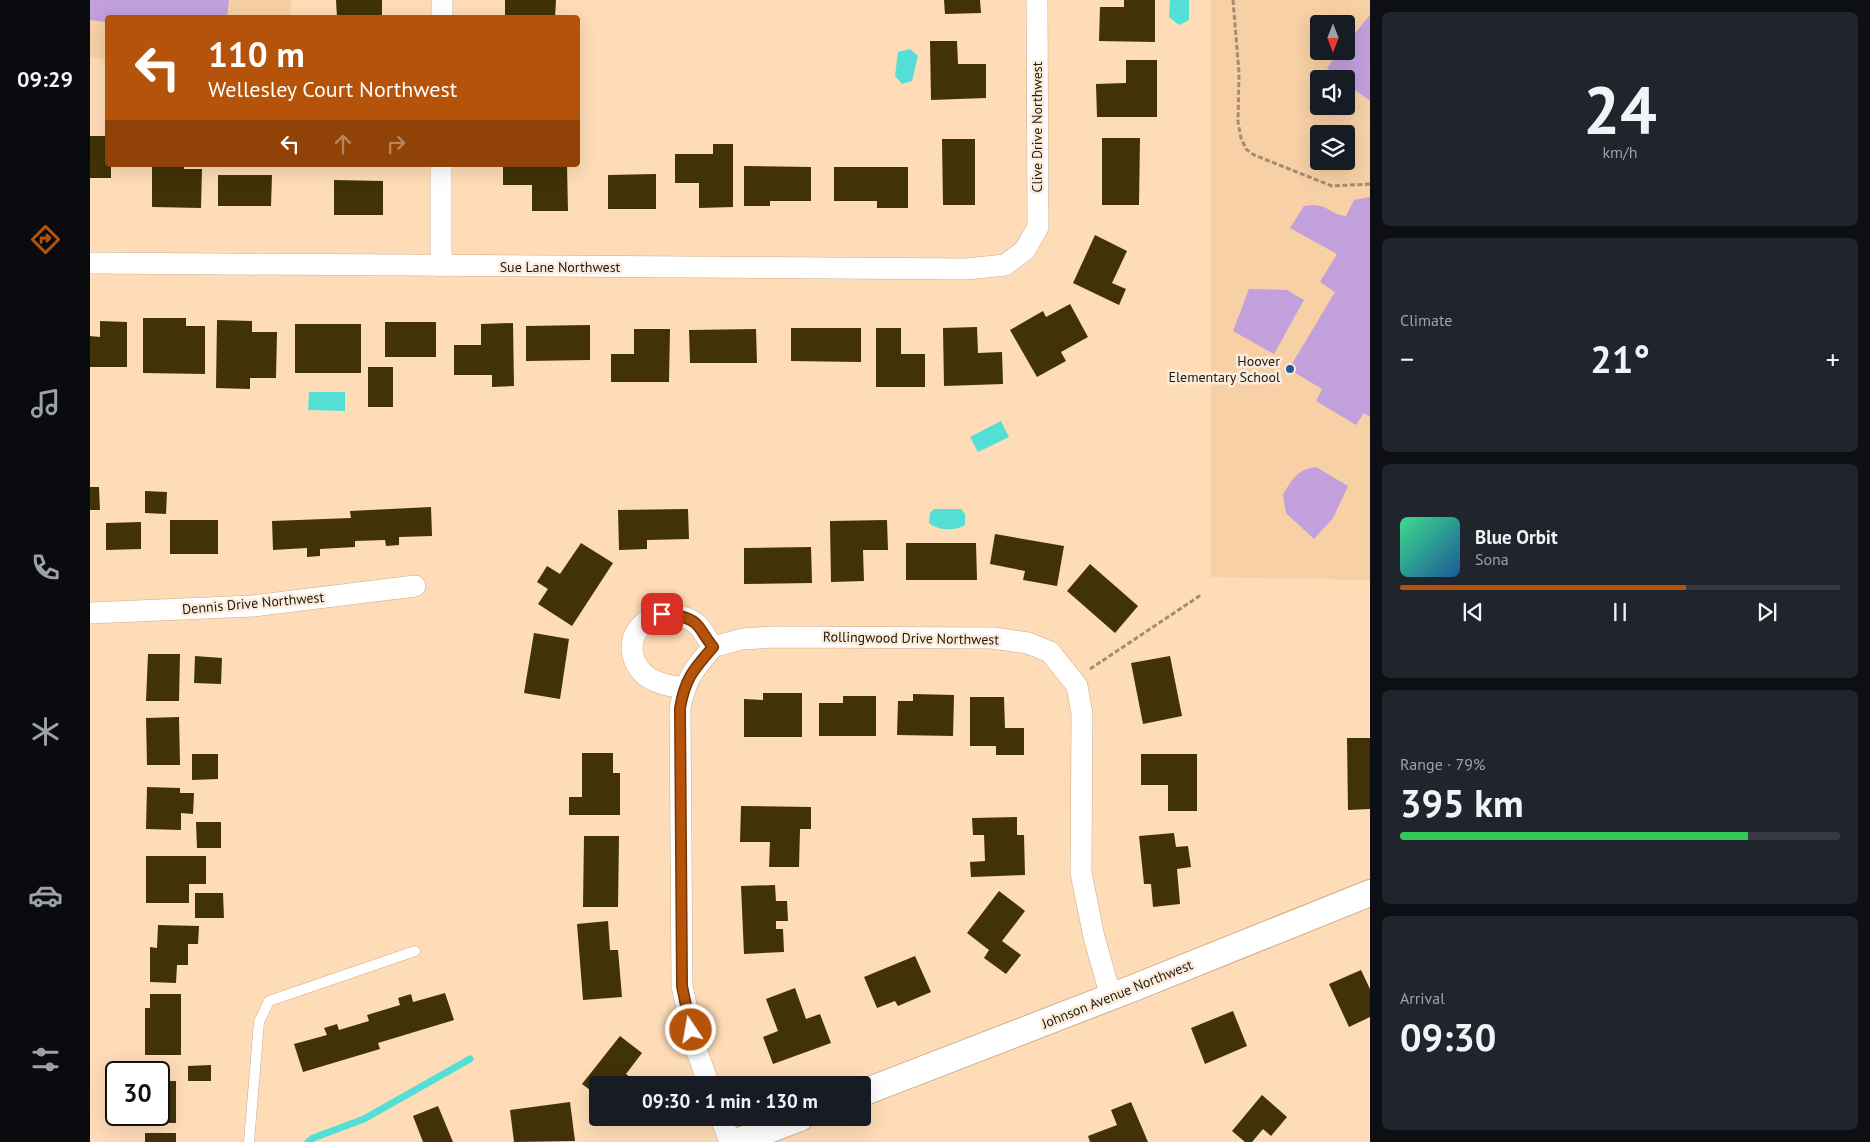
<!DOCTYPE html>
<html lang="en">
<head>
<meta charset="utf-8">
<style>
  :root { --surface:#171b24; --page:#20242c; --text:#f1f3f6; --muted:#9ea1a6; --line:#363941; --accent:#b45309 }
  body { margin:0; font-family:"PT Sans",sans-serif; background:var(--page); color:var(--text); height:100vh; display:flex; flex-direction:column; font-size:19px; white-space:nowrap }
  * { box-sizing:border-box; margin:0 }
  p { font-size:16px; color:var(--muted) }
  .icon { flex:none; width:28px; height:28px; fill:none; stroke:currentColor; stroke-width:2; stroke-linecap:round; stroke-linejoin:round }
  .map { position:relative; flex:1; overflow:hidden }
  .side { display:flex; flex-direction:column; gap:12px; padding:12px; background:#0d0f14; width:500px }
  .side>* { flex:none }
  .guide { position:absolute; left:15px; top:15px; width:475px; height:152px; border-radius:5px; box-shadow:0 5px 20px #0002; background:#b45309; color:#fff; overflow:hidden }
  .needle { width:32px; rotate:180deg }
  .fabs { position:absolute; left:1220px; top:15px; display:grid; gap:10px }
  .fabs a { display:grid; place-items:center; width:45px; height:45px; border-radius:5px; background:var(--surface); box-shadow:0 5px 20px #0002; font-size:25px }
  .speed { position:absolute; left:15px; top:1061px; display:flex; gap:10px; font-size:25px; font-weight:700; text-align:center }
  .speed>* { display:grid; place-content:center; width:65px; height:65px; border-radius:50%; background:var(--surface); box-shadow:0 5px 20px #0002; line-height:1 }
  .speed .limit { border:2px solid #111; border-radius:8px; background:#fff; color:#111 }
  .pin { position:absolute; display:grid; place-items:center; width:42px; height:42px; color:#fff; margin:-21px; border-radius:10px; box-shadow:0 2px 8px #0006 }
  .me { position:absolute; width:55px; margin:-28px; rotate:348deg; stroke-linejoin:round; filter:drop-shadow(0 0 4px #0008) }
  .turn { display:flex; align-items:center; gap:18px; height:105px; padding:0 20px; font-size:22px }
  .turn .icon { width:65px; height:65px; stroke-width:2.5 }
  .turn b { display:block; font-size:35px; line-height:42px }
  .lanes { display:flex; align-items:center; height:48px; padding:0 20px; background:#0003; justify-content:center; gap:25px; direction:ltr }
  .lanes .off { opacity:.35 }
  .big { font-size:38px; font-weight:800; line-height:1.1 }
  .side .tile { flex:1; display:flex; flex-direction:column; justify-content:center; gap:8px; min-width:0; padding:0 18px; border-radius:8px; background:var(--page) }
  .side .dial { align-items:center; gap:0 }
  .dial b { font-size:65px; line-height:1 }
  .song { display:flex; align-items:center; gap:15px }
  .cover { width:60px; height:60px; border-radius:8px; background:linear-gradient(135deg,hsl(150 70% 55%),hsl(210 70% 35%)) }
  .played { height:5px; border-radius:2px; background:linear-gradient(90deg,var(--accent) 65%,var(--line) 65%) }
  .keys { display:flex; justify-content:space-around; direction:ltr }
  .heat { display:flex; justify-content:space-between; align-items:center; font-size:28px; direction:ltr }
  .charge { height:8px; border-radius:4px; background:linear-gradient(90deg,#34c759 79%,var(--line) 0) }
  .trip { position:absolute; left:499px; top:1076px; width:282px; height:50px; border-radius:5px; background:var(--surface); box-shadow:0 5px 20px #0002; font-weight:800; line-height:50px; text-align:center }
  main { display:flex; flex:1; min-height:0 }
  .tabs { display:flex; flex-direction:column; width:90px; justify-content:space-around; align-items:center; background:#090b0e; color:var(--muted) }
  .tabs .icon { width:35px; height:35px }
  .tabs .current { color:var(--accent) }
  .tabs b { font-size:22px; color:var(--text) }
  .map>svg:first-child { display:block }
  .built { fill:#f7d0a5; fill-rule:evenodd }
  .green { fill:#c1a0dc }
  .water { fill:#53dfd6 }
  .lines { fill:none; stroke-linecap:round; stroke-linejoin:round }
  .stream { stroke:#53dfd6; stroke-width:7 }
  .building { fill:#413207 }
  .service-casing { stroke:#cdac89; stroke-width:11 }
  .minor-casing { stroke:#cdac89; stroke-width:22 }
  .tertiary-casing { stroke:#cdac89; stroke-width:28 }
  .path { stroke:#a58c71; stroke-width:3; stroke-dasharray:5 2.5; stroke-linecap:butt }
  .service { stroke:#fff; stroke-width:10 }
  .minor { stroke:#fff; stroke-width:21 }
  .tertiary { stroke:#fff; stroke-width:26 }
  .route-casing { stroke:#753606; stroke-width:12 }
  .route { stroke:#b45309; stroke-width:9 }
  .poi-dot { fill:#1e5c92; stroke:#fbedde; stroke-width:2 }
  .labels { text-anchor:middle; stroke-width:5; stroke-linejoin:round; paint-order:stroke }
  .street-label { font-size:14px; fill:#25190c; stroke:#fbedde }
  .poi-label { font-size:14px; fill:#25190c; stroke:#fbedde; text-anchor:end }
</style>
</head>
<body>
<main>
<nav class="tabs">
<b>09:29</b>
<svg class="icon current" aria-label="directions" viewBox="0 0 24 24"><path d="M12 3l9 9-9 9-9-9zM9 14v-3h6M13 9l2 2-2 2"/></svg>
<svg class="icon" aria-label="music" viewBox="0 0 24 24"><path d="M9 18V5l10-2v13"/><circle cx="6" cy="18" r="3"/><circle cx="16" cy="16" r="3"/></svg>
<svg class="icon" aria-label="phone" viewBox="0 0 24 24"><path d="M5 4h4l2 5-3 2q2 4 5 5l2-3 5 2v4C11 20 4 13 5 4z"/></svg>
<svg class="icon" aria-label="climate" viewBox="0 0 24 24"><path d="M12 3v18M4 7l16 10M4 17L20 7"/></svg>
<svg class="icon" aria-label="car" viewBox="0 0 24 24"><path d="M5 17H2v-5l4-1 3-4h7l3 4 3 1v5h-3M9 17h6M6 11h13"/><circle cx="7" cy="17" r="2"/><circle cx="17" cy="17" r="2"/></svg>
<svg class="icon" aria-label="filters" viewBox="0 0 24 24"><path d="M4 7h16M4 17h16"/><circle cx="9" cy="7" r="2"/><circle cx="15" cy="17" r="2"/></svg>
</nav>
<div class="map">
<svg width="1280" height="1142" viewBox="0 0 1280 1142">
  <rect width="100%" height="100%" fill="#fedcb7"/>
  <!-- built -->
  <g class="built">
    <path d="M0,0H201V17L18,18L17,59L0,58Z"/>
    <path d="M1121,0H1280V580L1121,577ZM1229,24H1256V51H1229ZM1229,79H1256V106H1229ZM1229,134H1256V161H1229Z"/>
  </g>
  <!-- green -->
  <g class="green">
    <path d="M0,0H139L137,17L18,18L17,22L0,20Z"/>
    <path d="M1280,15V101L1256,83V79H1251L1237,68L1250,51H1256V44Z"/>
    <path d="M1280,197V417L1274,413L1266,425L1226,401L1232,389L1199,369L1245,292L1230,282L1247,254L1200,228L1214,206C1239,202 1237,214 1256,216L1264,200Z"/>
    <path d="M1159,289L1197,290L1214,300L1184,354L1143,331Z"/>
    <path d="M1226,467L1258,486L1243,518L1224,539L1196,513L1193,495C1201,480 1208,469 1226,467Z"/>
  </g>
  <!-- water -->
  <g class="water">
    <path d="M1080,0H1099V20L1089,25L1079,17Z"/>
    <path d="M820,49L828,56L822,81L812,84L805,76L808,52Z"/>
    <path d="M219,392H255V411L218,410Z"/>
    <path d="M911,421L919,437L888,452L880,437Z"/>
    <path d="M844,509H871L875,514V525C866,531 848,531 839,523L840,513Z"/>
  </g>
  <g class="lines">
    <!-- stream -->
    <path class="stream" d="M218,1142L223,1138L274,1119L380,1059"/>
  </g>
  <!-- building -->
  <g class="building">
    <path d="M246,0H292V17L247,18Z"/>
    <path d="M415,0H466L465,18H415Z"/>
    <path d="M854,0H890L891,13L855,14Z"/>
    <path d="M1034,0H1065V42L1009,41L1010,7H1034Z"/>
    <path d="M840,41H867L868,64H896V98L841,100Z"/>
    <path d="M1036,60H1067V117H1007L1006,84L1036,83Z"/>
    <path d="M0,136H18V165H21V178H0Z"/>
    <path d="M1012,138H1050L1049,205H1012Z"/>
    <path d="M852,139H885V205H853Z"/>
    <path d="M623,144H643V207L609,208V183H585V154H623Z"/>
    <path d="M62,165H94V169H112L111,208L62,207Z"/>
    <path d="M413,165H477L478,211H442V185H413Z"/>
    <path d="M654,166L721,167V201H680V206H654Z"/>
    <path d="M744,167H818V208H787V201H744Z"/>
    <path d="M566,174V209H518V175Z"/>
    <path d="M128,175H182L181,206H128Z"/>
    <path d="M244,180L293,181V215H244Z"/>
    <path d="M1005,235L1037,251L1022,283L1036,289L1029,305L983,283Z"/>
    <path d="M980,304L998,337L971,352L976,361L947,377L920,330L953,311L956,317Z"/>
    <path d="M53,318H96V326H115V374L53,373Z"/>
    <path d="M127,320L162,321V332H187L186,378H160V389L126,388Z"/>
    <path d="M10,321L37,322V367H0V336L10,337Z"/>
    <rect x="295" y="322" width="51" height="35"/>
    <path d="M423,323L424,386L402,387V375H364V345H391V324Z"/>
    <rect x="205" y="324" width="66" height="49"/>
    <path d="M500,325V360L436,361V326Z"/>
    <path d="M887,327L888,353L912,352L913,384L854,386L853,328Z"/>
    <path d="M701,328H771V362L701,361Z"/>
    <path d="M786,328H811V354H835V387H786Z"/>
    <path d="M544,329H580L579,382H521V354H544Z"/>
    <path d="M666,329L667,363H600L599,330Z"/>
    <rect x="278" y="367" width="25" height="40"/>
    <path d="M0,487H9L10,510H0Z"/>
    <path d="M55,491L77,492L76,514L55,513Z"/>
    <path d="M341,507L342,536L309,537V545L296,546L295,540L265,541V547L230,549V556L217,557V548L183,550L182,521L261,518L260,511Z"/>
    <path d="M598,509L599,539L557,540V549L529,550L528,510Z"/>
    <rect x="80" y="520" width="48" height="34"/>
    <path d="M797,520L798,550H773L774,581L741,582L740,521Z"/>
    <path d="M51,522V549L16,550V523Z"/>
    <path d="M905,534L974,546L967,586L933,580L935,571L900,564Z"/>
    <path d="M491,543L523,563L482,626L448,604L458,589L447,582L457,566L470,574Z"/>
    <path d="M816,543H886L887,580H816Z"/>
    <path d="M721,547L722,583L654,584V548Z"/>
    <path d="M1000,564L1048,606L1025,633L977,591Z"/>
    <path d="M444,633L479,639L470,699L434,693Z"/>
    <path d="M58,654H90L89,701H56Z"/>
    <path d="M105,656L132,658L131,684L104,683Z"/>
    <path d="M1080,656L1092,716L1053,724L1041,663Z"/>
    <path d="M673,693H712V737H654V699L673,700Z"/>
    <path d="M823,694L864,695L863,736L807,735L808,701H823Z"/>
    <path d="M753,696H786V736H729V703H753Z"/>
    <path d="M880,697H914L915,728H934V755H906V746H880Z"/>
    <path d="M89,717L90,765H57L56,718Z"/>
    <path d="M1257,738H1280V809L1258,810Z"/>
    <path d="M492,753H523V773H530V815H479V797H492Z"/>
    <path d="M102,754H128V779L102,780Z"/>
    <path d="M1051,754H1107V811H1078V785H1051Z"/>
    <path d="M57,787L90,788V793H104L103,814L91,813V830L56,829Z"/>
    <path d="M651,806L721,807V829H710L709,867H679L680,842H650Z"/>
    <path d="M927,817V835H934L935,875L881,877L880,862L895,861L894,835H883L882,818Z"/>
    <path d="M106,822H131V848H107Z"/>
    <path d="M1084,833L1086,847L1098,846L1101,867L1087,869L1090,904L1063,907L1061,884H1054L1049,836Z"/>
    <path d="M494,836H529L528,907H493Z"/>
    <path d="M56,856H116V884H99V903H56Z"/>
    <path d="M685,885L686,901H697L698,921H686V929H693L694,952L654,954L651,886Z"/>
    <path d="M909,891L935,911L912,941L931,955L916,974L894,958L899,950L877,933Z"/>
    <path d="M105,893H133L134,918H105Z"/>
    <path d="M518,921L520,950H528L532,997L493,1000L487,924Z"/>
    <path d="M68,925L109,926L108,944H98V965H87L86,983L60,982V947L67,948Z"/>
    <path d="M825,956L841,992L808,1006L805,1001L787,1008L774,977Z"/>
    <path d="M1271,970L1280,989V1017L1259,1027L1239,984Z"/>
    <path d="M705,988L716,1019L730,1014L741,1043L683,1064L673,1037L688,1031L676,999Z"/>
    <path d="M355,993L364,1020L288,1043L290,1049L213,1072L204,1044L237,1035L234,1028L247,1024L249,1030L279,1021L277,1015L310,1005L308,998L321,994L323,1002Z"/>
    <path d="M60,994H91V1055H55V1008H60Z"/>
    <path d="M1143,1011L1157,1046L1115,1064L1101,1028Z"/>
    <path d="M530,1036L552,1053L536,1074L550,1085H508V1096L492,1084Z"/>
    <path d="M121,1065V1081H98V1066Z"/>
    <path d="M69,1081H86V1123H56V1115H69Z"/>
    <path d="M1172,1095L1197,1117L1181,1136L1173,1129L1162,1142H1155L1142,1131Z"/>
    <path d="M480,1102L485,1141L424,1142L420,1110Z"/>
    <path d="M1041,1102L1058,1142H1000L998,1136L1027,1125L1021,1110Z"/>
    <path d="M348,1106L363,1142H333L323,1116Z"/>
    <rect x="55" y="1133" width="31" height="9"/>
  </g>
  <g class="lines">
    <!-- service casing -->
    <g class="service-casing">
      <path id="service" d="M159,1142L169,1022L179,1001L325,951"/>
    </g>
    <!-- minor casing -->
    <g class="minor-casing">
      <g id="minor">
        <path d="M352,18V0"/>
        <path d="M0,263L877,269L915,265L935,250L948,227L947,0"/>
        <path d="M351,266V165"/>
        <path d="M0,613L163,606L325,586"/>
        <path d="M623,647L652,639L684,637L903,638L938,643L960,652L987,686L992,714L991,873L1004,937L1021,997"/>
        <path d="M594,688C580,686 561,683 551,671C529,644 550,612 583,615C592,616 601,619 608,625C613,630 618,641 623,647C604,669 596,678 590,708L592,986L605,1046L619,1085"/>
        <path d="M631,1118L640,1142"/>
      </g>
    </g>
    <!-- tertiary casing -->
    <g class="tertiary-casing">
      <g id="tertiary">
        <path d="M772,1093L1041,989L1280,893"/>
        <path d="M647,1142L710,1118"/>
      </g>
    </g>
    <!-- path -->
    <g class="path">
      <path d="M1143,0L1149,73L1148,122L1151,138L1156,149L1164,155L1242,186L1280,184"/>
      <path d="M1000,669L1111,595"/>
    </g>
    <!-- service -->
    <use href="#service" class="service"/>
    <!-- minor -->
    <use href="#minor" class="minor"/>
    <!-- tertiary -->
    <use href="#tertiary" class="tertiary"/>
  </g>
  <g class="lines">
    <!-- route casing -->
    <g class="route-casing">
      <path id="route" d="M572,614C585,615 601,616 609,627C614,634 618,641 623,647C604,669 595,678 590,708L592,986L601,1030"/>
    </g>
    <!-- route -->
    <use href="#route" class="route"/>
  </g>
  <!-- markers -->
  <circle class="poi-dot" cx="1200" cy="369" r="5"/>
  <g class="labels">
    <!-- street labels -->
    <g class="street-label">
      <text transform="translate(947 127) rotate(-90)" y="5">Clive Drive Northwest</text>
      <text x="470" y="272">Sue Lane Northwest</text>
      <text transform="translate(163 603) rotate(-5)" y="5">Dennis Drive Northwest</text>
      <text transform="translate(821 638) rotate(1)" y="5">Rollingwood Drive Northwest</text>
      <text transform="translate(1027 994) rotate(-22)" y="5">Johnson Avenue Northwest</text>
    </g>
    <!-- poi labels -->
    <g class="poi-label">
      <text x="1190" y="366">Hoover<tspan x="1190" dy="16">Elementary School</tspan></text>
    </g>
  </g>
</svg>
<div class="fabs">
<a><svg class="needle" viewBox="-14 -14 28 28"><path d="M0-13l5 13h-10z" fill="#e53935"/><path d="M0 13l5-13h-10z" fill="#9ea1a6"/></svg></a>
<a><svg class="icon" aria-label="sound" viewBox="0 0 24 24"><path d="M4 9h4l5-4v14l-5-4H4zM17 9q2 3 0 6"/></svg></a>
<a><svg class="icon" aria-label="layers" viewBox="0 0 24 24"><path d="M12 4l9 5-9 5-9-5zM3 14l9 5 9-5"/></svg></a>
</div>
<div class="speed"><div class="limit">30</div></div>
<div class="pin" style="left:572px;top:614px;background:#d93025"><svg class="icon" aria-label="arrive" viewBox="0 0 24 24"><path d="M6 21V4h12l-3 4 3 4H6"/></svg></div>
<svg class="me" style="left:601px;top:1030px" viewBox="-20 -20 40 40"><circle r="17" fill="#b45309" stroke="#fff" stroke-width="3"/><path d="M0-11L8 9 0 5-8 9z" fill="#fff"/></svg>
<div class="trip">09:30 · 1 min · 130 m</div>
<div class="guide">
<div class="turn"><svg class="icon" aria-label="left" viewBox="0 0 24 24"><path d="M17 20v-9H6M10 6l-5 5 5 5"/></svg><div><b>110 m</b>Wellesley Court Northwest</div></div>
<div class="lanes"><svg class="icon" aria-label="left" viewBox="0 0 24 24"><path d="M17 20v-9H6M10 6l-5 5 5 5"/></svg><svg class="icon off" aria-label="ahead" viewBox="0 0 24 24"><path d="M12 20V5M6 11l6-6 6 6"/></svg><svg class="icon off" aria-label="right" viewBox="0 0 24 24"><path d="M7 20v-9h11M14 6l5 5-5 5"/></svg></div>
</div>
</div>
<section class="side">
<div class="tile dial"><b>24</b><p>km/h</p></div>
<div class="tile"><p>Climate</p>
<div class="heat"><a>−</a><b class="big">21°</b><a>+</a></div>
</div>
<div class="tile">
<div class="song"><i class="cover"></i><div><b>Blue Orbit</b><p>Sona</p></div></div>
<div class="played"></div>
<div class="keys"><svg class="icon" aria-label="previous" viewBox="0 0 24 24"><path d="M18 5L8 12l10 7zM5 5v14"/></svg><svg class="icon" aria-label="pause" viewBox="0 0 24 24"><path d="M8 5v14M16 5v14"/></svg><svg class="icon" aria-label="next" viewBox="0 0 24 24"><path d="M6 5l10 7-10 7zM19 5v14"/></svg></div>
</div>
<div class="tile"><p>Range · 79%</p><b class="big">395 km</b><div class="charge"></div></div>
<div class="tile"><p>Arrival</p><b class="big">09:30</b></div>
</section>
</main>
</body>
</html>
